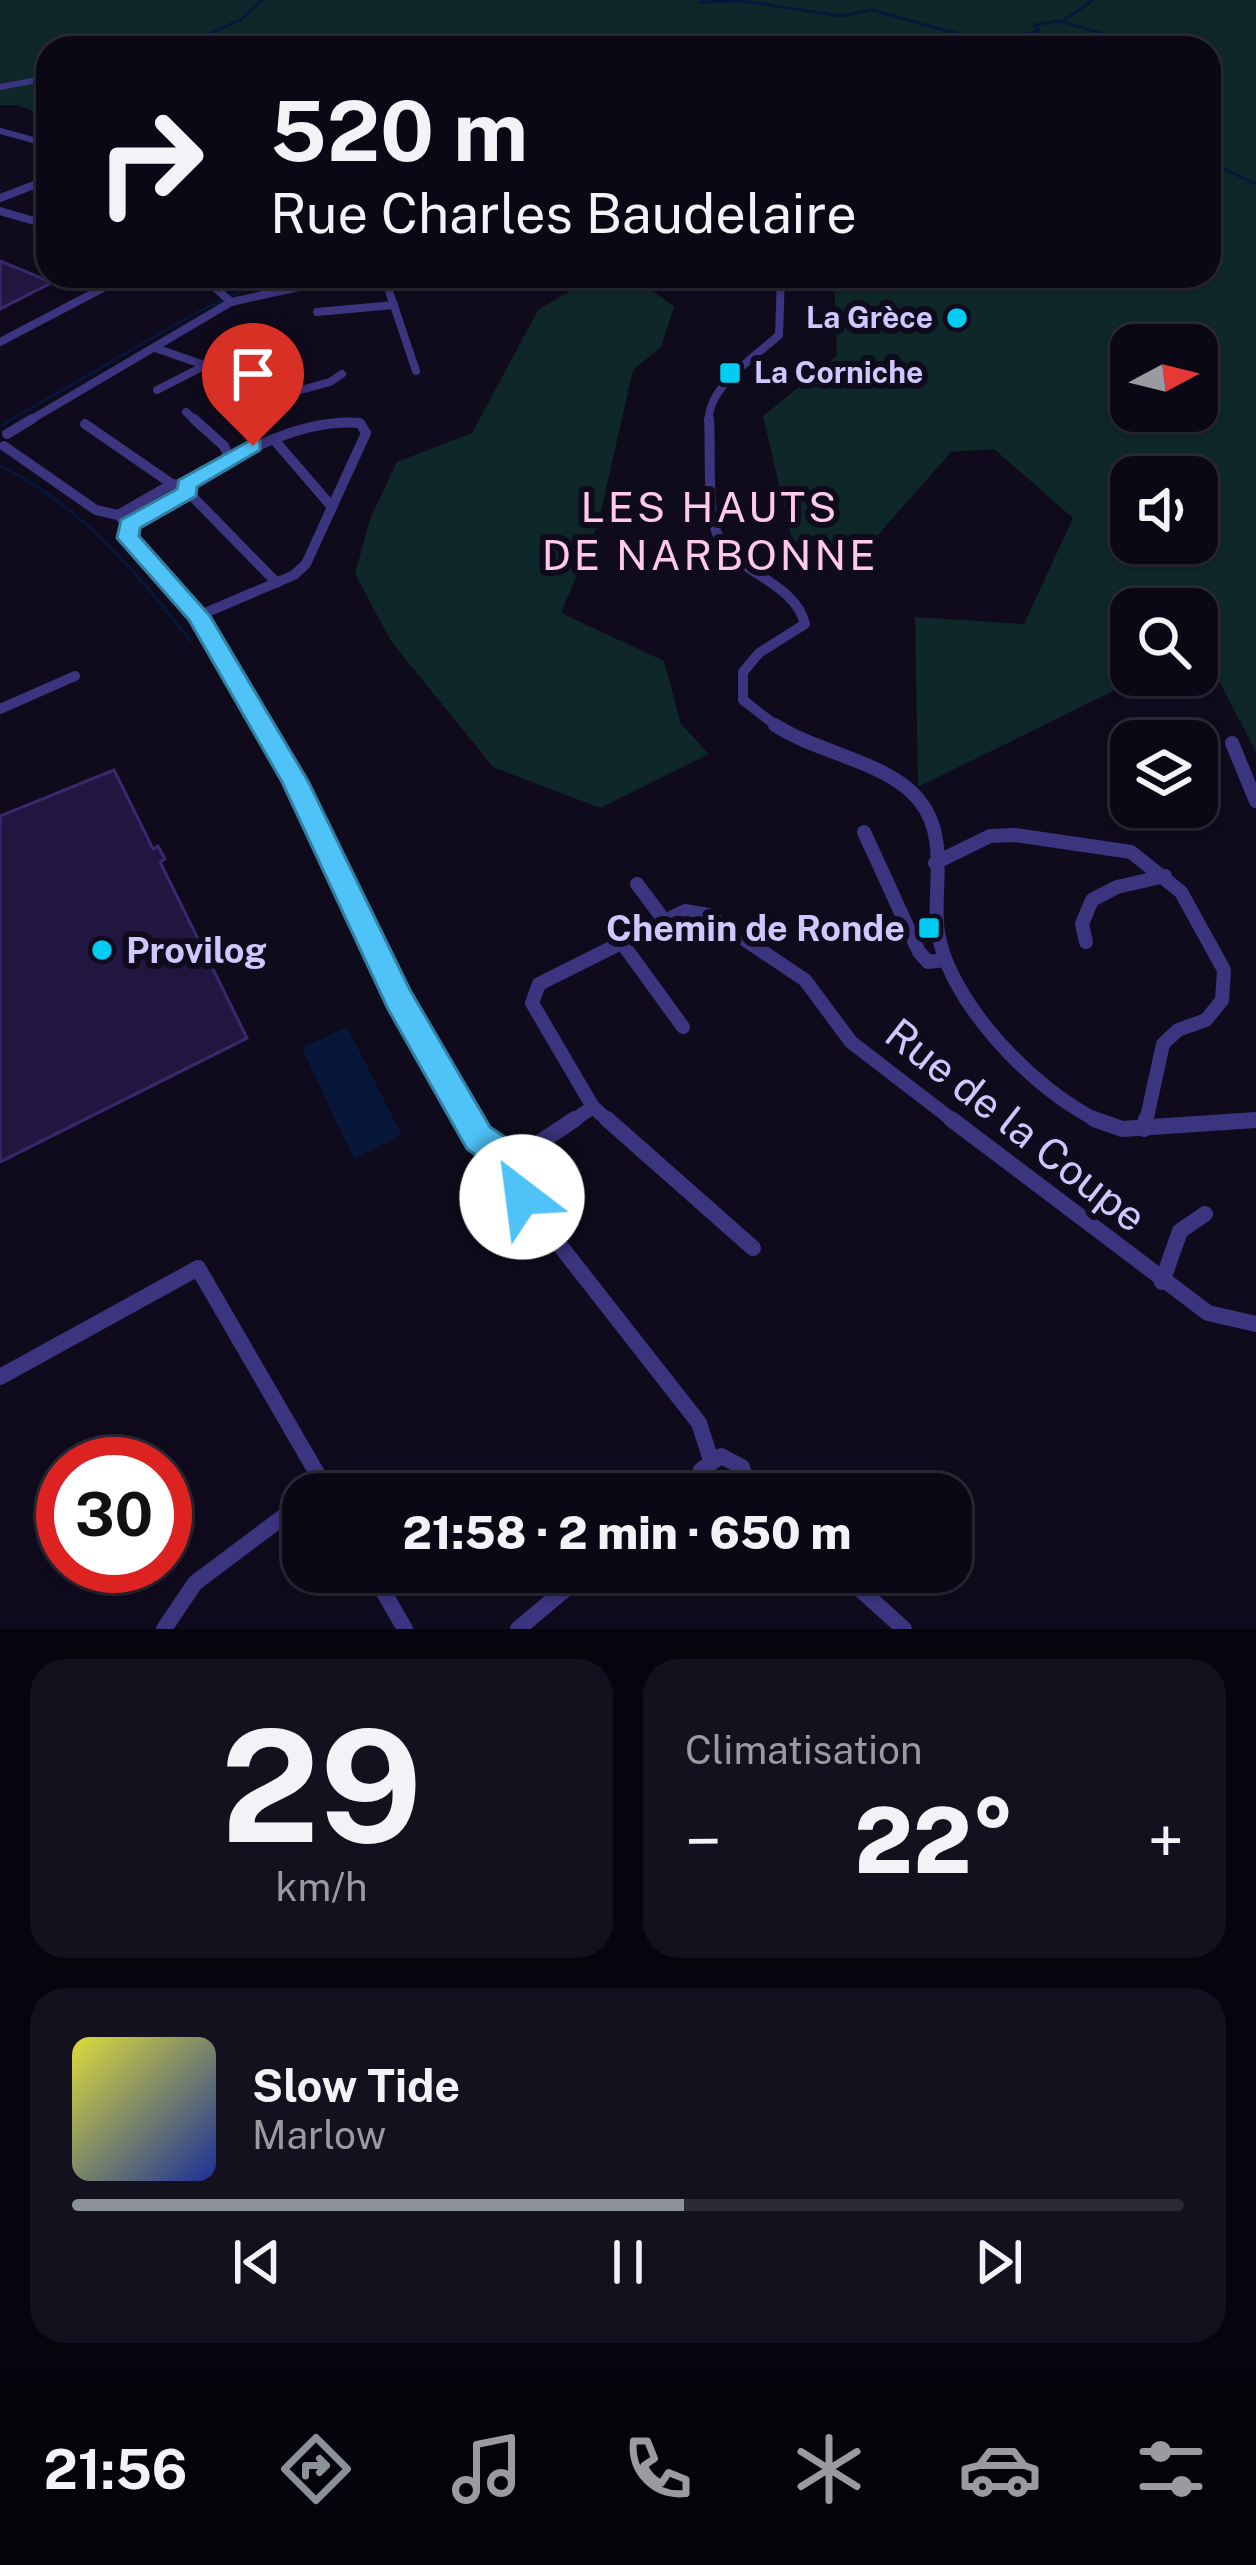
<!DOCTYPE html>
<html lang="fr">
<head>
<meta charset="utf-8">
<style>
  :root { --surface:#0b0816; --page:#14111f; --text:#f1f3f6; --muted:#9a9aa1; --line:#2b2935; --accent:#8c9099 }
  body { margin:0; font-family:"Public Sans",sans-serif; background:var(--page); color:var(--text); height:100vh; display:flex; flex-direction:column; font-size:45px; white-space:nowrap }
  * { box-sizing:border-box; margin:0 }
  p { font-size:39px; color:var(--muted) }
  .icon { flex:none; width:66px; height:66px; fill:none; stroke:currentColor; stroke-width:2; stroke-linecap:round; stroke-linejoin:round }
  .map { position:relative; height:1629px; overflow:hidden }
  .details { display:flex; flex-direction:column; gap:30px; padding:30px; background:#06040c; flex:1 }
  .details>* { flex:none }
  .banner { position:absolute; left:36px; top:36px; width:1185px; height:252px; border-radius:36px; box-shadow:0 3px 9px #0004,0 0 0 3px var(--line); background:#0b0816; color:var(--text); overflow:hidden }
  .needle { width:78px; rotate:83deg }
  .buttons { position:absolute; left:1110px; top:324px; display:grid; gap:24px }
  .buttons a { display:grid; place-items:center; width:108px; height:108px; border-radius:24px; background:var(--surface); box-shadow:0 3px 9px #0004,0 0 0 3px var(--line); font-size:60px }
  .speed { position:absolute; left:36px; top:1437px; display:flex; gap:24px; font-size:60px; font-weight:700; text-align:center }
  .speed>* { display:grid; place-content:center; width:156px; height:156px; border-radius:50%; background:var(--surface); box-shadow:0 3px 9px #0004,0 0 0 3px var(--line); line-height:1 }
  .speed .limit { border:18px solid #d22; background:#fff; color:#111 }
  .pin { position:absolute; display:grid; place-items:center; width:102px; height:102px; color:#fff; margin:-123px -51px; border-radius:50% 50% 50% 0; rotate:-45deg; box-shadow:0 0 12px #0007 }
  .pin .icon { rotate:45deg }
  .me { position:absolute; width:132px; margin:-66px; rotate:330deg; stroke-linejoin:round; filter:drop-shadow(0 0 9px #0008) }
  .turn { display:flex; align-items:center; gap:42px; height:252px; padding:0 36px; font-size:54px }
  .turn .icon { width:156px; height:156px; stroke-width:2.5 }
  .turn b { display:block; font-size:84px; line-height:102px }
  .big { font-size:90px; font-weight:800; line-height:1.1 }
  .details .card { flex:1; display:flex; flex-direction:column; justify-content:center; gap:18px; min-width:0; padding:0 42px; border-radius:36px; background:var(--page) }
  .details .dial { align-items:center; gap:0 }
  .dial b { font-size:156px; line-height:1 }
  .song { display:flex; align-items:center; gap:36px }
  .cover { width:144px; height:144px; border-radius:18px; background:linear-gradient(135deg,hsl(60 70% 55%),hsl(230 70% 35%)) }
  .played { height:12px; border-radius:6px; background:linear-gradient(90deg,var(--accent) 55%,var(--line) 55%) }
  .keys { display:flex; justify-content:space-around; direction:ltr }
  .heat { display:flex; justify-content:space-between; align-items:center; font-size:66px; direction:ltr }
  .details .tiles { flex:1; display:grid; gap:30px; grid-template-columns:1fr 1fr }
  .card:last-child { grid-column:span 2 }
  .trip { position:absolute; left:282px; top:1473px; width:690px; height:120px; border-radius:36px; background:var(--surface); box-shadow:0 3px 9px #0004,0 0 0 3px var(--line); font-weight:800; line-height:120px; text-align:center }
  .tabs { display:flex; height:192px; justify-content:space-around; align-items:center; background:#040309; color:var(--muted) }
  .tabs .icon { width:84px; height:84px }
  .tabs .on { color:var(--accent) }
  .tabs b { font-size:54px; color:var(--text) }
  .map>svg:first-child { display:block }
  .green { fill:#0e2728; fill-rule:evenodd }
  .water { fill:#07173a }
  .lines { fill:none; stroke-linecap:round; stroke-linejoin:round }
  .stream { stroke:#07173a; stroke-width:3 }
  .building { fill:#21163f; stroke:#39286c; stroke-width:3 }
  .minor-far4 { stroke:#3b347e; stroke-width:6 }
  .minor-far3 { stroke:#3b347e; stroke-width:8 }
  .minor-far2 { stroke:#3b347e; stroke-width:10 }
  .minor-far1 { stroke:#3b347e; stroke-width:14 }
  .minor { stroke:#3b347e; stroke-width:16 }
  .route { fill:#4fc3f7; stroke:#337fa1; stroke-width:3 }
  .poi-dot { fill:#00ccf2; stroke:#0f0b1d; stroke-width:4.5 }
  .labels { text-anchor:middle; stroke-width:12; stroke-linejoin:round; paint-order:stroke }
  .far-poi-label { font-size:30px; font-weight:bold; fill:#d1c7ff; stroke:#0f0b1d; text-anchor:end }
  .poi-label { font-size:36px; font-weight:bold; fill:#d1c7ff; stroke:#0f0b1d; text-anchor:end }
  .quarter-label { font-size:42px; letter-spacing:3px; fill:#ffc9e8; stroke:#0f0b1d }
  .near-street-label { font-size:42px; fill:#d1c7ff; stroke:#0f0b1d }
</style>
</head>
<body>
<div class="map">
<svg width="1256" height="1629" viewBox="0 0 1256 1629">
  <rect width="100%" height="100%" fill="#0f0b1d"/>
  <!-- green -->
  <g class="green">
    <path d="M0,0H1256V752L1197,639V609H1131V675H1146L918,787L915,617L1024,624L1073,518L994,449L951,452L863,552L799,571L763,416L837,356L834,276H1209V48H48V117L17,105H0ZM1131,345H1197V411H1131ZM1131,477H1197V543H1131Z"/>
    <path d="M595,276C628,276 649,286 674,307L661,347L633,370L598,524L561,613L664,661L681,724L709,754L600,808L493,767L391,641L355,574L370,519L397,462L472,433L538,310Z"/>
  </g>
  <!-- water -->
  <path class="water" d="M347,1027L402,1135L354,1159L302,1048Z"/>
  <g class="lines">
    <!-- stream -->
    <g class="stream">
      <path d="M700,2L743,1L841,16L871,10L989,42L1039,31L1034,25L1060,21L1103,34L1106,42L1094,48"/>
      <path d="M1064,20L1093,0"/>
      <path d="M193,41L240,20L263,0"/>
      <path d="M1209,133V151"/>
      <path d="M1209,162L1256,184"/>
      <path d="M2,425L192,315L252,286L306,276"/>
      <path d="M0,466C80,503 137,574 191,641"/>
    </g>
  </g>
  <!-- building -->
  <g class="building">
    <path d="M0,261L39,277L51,283L0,309Z"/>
    <path d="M114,770L153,849L158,846L165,859L160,862L247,1038L0,1162V816Z"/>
  </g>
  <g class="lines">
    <!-- minor-far4 -->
    <g class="minor-far4">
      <path d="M0,87L48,78"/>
      <path d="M0,131L48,144"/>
      <path d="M34,185L48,180"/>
    </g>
    <!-- minor-far3 -->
    <g class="minor-far3">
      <path d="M0,198L42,182"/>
      <path d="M0,211L48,225"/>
      <path d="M202,276L231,302"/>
      <path d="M384,276L416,371"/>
      <path d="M317,312L394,305"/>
      <path d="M0,342L126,276"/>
      <path d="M158,349L239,377L248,422"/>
      <path d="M157,390L204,366"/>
      <path d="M245,405L330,382L342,374"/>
      <path d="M186,412L197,422"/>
      <path d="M27,422L231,302L349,276"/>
      <path d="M339,422H349"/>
      <path d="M709,422C706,388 756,356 779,335L781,276"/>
    </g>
    <!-- minor-far2 -->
    <g class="minor-far2">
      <path d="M194,419L224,446L230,459"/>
      <path d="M248,419L253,446"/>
      <path d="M709,419C711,450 707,504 716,531C730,573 794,579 805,624L759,653L743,672V700L779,728"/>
      <path d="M85,424L172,484"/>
      <path d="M7,434L32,419"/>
      <path d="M276,442L332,507"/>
      <path d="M4,446L96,510L118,515L129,525L128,538L198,616L263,728"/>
      <path d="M186,485C237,455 299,418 360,423L366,433L306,564L294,575L198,616"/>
      <path d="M188,492L277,583"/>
      <path d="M118,515L172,484L186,485L188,492L129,525"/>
      <path d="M0,709L75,676"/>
    </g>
    <!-- minor-far1 -->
    <g class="minor-far1">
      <path d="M261,725L294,781L399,1000L469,1122"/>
      <path d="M775,725C817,753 889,762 919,800C948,835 934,883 937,924C943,998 1036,1093 1101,1122"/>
      <path d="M1232,743L1256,801"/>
      <path d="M864,832L919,952L928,962L945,960"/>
      <path d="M935,863L990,836L1015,835L1131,852L1181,892L1224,970L1222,1000L1206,1020L1178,1030L1163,1044L1146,1122"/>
      <path d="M637,884L664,920"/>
      <path d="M1086,942L1082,924L1092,900L1117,887L1165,876"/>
      <path d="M622,943L683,1027"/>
      <path d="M593,1107L610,1122"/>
      <path d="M571,1122L593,1107L532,1003L539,984L685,911L708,915L805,980L851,1042L955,1122"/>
      <path d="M1226,1122L1256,1120"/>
    </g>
    <!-- minor -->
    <g class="minor">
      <path d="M467,1119L478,1138L512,1161L522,1197L699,1423L711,1460"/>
      <path d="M607,1119L753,1248"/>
      <path d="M951,1119L1208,1313L1256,1324"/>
      <path d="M1094,1119L1122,1129L1256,1120"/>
      <path d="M1144,1129L1146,1119"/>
      <path d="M512,1161L575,1119"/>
      <path d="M1162,1282L1180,1231L1205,1214"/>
      <path d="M0,1377L198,1268L329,1494"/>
      <path d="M696,1494L701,1470L721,1456L742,1467L750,1494"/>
      <path d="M372,1572L405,1629"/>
      <path d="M841,1572L904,1629"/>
      <path d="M164,1629L195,1583L303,1502"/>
      <path d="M518,1629L586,1572"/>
    </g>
  </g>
  <!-- route -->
  <path class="route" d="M253,439L260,441V450L197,487L196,496L140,528L139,536L210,616L308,781L410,990L490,1127L524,1150L539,1197L534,1209L522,1214L509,1209L498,1171L467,1149L388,1009L282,782L189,620L117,538L121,520L177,489L179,480Z"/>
  <!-- markers -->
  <g class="poi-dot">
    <circle cx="957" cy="318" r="12"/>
    <rect x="718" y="361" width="24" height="24" rx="6"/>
    <rect x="917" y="916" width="24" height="24" rx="6"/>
    <circle cx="102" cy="950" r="12"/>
  </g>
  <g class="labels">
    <!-- far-poi labels -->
    <g class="far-poi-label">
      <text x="933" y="328">La Grèce</text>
      <text x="754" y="383" text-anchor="start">La Corniche</text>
    </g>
    <!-- poi labels -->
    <g class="poi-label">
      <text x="905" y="941">Chemin de Ronde</text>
      <text x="126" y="963" text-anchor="start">Provilog</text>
    </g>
    <!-- quarter labels -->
    <g class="quarter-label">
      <text x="710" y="522">LES HAUTS<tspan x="710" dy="48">DE NARBONNE</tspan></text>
    </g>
    <!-- near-street labels -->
    <g class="near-street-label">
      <text transform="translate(1016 1125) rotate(38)" y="15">Rue de la Coupe</text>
    </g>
  </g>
</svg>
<div class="buttons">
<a><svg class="needle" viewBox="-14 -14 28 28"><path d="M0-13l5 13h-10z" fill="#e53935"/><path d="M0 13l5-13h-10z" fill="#9a9aa1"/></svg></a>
<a><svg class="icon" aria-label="sound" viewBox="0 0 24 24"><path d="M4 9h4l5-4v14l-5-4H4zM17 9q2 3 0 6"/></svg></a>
<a><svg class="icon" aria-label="search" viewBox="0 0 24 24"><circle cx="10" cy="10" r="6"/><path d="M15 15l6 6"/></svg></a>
<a><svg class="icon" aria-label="layers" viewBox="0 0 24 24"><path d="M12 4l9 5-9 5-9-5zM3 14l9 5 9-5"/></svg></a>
</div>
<div class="speed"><div class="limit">30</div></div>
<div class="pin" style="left:253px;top:446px;background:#d93025"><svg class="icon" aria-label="arrive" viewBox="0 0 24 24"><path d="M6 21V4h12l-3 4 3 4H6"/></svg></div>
<svg class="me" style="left:522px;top:1197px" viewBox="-20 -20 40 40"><circle r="19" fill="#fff"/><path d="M0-13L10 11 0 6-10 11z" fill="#4fc3f7"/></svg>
<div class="trip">21:58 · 2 min · 650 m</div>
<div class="banner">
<div class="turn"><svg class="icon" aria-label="right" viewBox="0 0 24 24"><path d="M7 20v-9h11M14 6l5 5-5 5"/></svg><div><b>520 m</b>Rue Charles Baudelaire</div></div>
</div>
</div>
<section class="details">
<div class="tiles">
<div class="card dial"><b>29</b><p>km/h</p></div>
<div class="card"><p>Climatisation</p>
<div class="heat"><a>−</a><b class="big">22°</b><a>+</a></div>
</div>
<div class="card">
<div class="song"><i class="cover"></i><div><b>Slow Tide</b><p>Marlow</p></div></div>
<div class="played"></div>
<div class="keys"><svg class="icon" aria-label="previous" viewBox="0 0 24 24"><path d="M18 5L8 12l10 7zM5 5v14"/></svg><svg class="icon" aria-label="pause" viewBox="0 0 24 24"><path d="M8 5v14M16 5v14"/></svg><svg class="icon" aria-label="next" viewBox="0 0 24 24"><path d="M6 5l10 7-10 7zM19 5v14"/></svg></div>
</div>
</div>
</section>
<nav class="tabs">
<b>21:56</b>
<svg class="icon on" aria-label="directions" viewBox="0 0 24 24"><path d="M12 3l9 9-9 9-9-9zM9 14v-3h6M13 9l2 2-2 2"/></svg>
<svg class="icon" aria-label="music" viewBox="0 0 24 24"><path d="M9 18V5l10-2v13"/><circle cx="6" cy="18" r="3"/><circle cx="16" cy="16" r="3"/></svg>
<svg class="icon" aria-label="phone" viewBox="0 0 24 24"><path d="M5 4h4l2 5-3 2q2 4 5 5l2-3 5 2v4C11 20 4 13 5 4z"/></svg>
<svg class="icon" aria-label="climate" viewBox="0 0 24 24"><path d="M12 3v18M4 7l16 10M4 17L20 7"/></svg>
<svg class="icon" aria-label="car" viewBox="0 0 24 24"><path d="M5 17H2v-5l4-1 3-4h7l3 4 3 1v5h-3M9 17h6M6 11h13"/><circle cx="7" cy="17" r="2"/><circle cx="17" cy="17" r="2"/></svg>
<svg class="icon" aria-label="filters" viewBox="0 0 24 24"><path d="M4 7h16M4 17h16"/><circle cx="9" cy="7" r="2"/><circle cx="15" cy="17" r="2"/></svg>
</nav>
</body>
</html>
